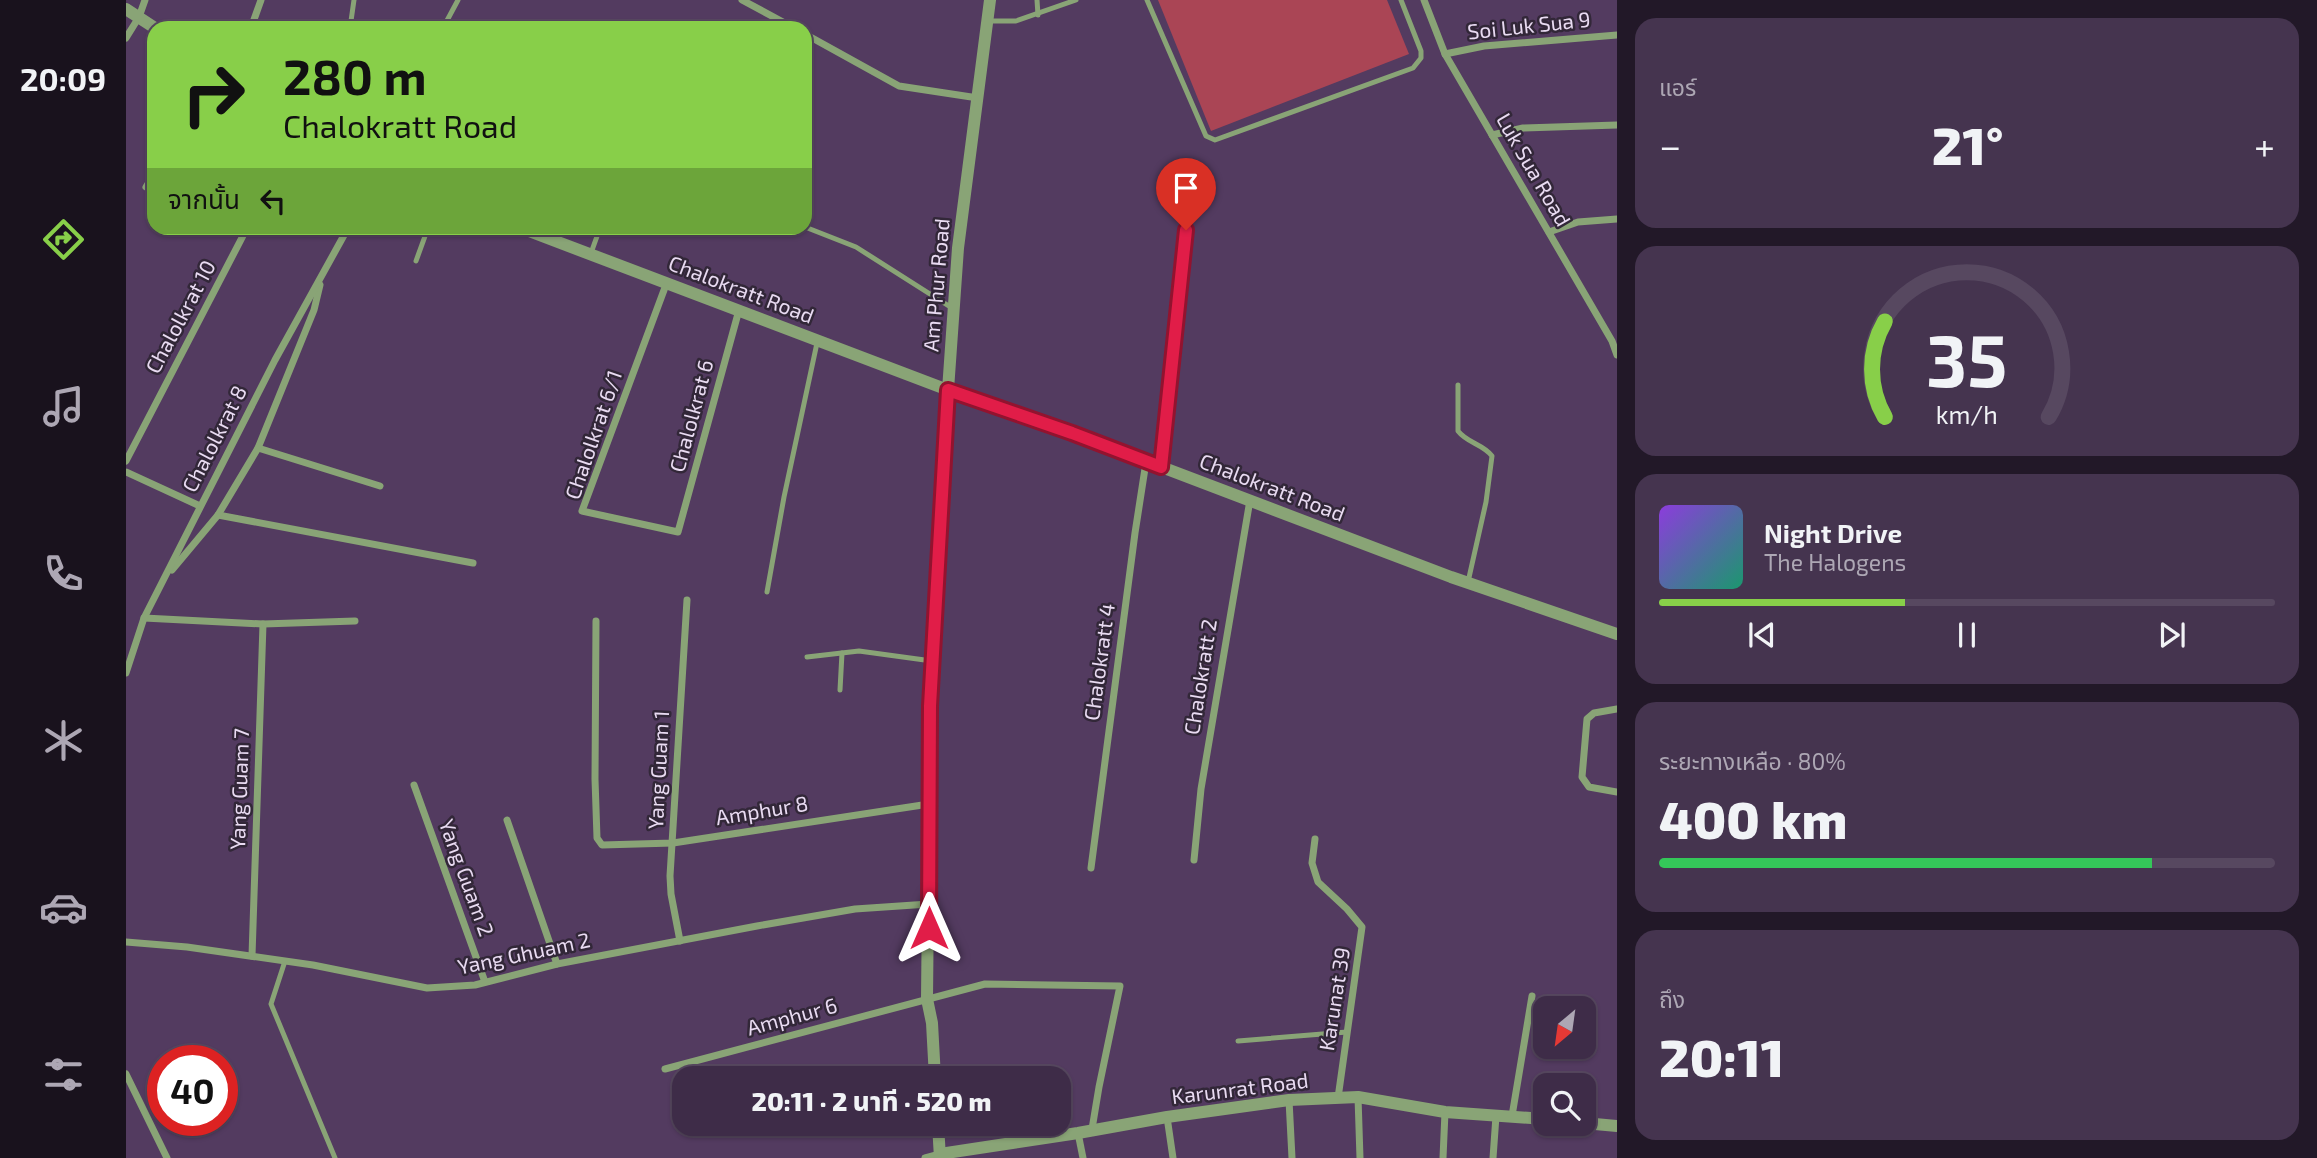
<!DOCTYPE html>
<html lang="th">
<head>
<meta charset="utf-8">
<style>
  :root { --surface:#3e2c48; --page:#45344f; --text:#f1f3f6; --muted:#ada7b4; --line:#574860; --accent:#88cf49 }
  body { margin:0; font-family:"Exo 2","Noto Sans Thai",sans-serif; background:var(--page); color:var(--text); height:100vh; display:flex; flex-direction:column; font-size:26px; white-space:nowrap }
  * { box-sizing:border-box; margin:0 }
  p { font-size:23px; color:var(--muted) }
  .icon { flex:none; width:38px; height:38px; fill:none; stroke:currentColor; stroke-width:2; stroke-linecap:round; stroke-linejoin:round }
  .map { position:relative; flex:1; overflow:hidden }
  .sheet { display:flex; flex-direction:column; gap:18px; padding:18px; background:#221828; width:700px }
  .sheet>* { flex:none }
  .top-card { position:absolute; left:21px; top:21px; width:665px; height:214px; border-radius:21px; box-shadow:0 2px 5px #0004,0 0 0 2px var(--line); background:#88cf49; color:#111; overflow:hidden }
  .needle { width:46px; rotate:209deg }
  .buttons { position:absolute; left:1407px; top:996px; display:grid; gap:14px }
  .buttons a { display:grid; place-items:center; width:63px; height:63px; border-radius:14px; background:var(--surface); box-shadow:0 2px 5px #0004,0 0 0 2px var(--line); font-size:35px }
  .speed { position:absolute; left:21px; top:1045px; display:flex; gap:14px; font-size:35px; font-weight:700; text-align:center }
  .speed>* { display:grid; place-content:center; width:91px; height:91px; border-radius:50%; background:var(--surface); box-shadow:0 2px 5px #0004,0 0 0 2px var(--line); line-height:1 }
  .speed .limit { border:10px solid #d22; background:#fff; color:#111 }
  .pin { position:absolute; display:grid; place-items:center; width:60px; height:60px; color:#fff; margin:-72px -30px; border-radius:50% 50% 50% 0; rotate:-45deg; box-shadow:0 0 7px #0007 }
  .pin .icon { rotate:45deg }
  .me { position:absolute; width:77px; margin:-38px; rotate:0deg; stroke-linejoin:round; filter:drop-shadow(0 0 5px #0008) }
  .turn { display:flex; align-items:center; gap:24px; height:147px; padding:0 21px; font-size:32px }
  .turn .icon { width:91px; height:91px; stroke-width:2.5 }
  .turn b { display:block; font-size:49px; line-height:60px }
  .then { display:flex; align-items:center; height:66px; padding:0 21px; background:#0003; gap:14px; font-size:26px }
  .big { font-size:52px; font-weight:800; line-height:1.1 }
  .sheet .widget { flex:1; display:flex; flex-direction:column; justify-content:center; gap:10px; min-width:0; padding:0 24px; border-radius:21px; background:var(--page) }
  .sheet .dial { align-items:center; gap:0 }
  .dial svg { height:182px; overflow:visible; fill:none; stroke:var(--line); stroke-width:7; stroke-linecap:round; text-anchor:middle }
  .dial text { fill:var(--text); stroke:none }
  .song { display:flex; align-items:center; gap:21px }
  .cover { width:84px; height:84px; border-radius:10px; background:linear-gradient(135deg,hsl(270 70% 55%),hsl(160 70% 35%)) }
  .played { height:7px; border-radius:4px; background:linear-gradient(90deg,var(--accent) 40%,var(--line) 40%) }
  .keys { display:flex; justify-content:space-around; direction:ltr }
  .heat { display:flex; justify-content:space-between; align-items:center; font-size:38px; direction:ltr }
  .charge { height:10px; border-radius:5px; background:linear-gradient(90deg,#34c759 80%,var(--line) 0) }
  .trip { position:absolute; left:546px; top:1066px; width:399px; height:70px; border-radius:21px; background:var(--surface); box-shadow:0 2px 5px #0004,0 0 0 2px var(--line); font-weight:800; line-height:70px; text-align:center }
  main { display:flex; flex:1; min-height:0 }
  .menu { display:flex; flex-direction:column; width:126px; justify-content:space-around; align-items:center; background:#19121d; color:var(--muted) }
  .menu .icon { width:49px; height:49px }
  .menu .current { color:var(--accent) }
  .menu b { font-size:32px; color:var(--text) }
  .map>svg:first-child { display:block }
  .green { fill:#aa4555 }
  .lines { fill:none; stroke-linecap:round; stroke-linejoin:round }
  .service { stroke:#89a476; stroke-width:5 }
  .minor { stroke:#89a476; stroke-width:7 }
  .tertiary { stroke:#89a476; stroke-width:12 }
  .route-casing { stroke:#92132f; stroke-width:18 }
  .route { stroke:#e11d48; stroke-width:12 }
  .labels { text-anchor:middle; stroke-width:5; stroke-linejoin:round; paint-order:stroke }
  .street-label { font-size:21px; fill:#e9dbf2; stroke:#322738 }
</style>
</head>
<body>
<main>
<nav class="menu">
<b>20:09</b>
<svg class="icon current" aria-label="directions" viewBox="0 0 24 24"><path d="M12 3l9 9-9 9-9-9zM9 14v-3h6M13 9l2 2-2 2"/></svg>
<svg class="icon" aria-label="music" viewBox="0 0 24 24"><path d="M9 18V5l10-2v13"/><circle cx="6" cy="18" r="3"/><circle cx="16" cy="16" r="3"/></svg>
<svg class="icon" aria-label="phone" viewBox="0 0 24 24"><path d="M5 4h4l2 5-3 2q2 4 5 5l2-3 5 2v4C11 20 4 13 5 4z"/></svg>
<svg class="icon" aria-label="climate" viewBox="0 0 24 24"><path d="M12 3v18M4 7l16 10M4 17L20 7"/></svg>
<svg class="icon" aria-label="car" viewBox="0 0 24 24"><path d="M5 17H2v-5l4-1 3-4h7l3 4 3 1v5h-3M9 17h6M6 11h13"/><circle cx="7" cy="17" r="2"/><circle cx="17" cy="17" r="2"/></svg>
<svg class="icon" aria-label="filters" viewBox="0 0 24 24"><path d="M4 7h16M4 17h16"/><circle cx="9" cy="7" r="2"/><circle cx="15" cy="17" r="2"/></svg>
</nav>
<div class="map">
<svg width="1491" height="1158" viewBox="0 0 1491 1158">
  <rect width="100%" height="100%" fill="#533b60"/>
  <!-- green -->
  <path class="green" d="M1032,0H1261L1283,54L1085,131Z"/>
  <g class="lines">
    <!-- service -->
    <g class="service">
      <path d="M911,0L912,15"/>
      <path d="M1021,0L1080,136L1089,140L1287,68L1295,58V51L1275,0"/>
      <path d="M862,21H890L950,0"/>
      <path d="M224,28L228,0"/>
      <path d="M317,28L332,0"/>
      <path d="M679,227L730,247L826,308"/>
      <path d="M465,253L474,228"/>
      <path d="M290,261L302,228"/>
      <path d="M1332,385V431C1341,443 1357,444 1366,456L1360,502L1342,582"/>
      <path d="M641,592L658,497L691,343"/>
      <path d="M681,657L733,651L806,661"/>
      <path d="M714,690L716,653"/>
      <path d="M159,961L145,1004L209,1158"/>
      <path d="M1112,1041L1221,1032"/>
    </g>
    <!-- minor -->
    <g class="minor">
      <path d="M616,0L668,28"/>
      <path d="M1298,0L1319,54L1486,341L1491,355"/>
      <path d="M125,28L135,0"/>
      <path d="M679,34L773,86L852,98"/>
      <path d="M0,38L13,17L19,0"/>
      <path d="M1319,54L1358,46L1491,35"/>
      <path d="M1366,135L1397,128L1491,125"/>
      <path d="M20,187L28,174"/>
      <path d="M1423,232L1452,222L1491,219"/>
      <path d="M541,282L456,511L552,532L613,310"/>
      <path d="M132,448L254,486"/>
      <path d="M0,461L121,228"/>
      <path d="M1035,467L1066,177"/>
      <path d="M0,472L74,506"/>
      <path d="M92,515L347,563"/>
      <path d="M46,570L92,515L132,448L188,310L194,285"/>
      <path d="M18,618L137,624L229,621"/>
      <path d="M470,621L469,779L471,838L476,845L547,843L803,804"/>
      <path d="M0,673L18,618L149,360L222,228"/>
      <path d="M1491,709L1468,713L1461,719L1456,777L1463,787L1491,792"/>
      <path d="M288,785L359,982"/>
      <path d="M381,820L431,964"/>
      <path d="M1189,839L1186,863L1192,882L1221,909L1236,927L1212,1098"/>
      <path d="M1068,860L1075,789L1124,500"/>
      <path d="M965,868L1009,533L1020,462"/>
      <path d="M554,941L545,894L544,876L561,600"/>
      <path d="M0,942L61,947L187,965L301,988L349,985L431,964L631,926L729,909L803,904"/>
      <path d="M126,956L137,624"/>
      <path d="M539,1069L859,984L994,986L973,1087L966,1129"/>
      <path d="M0,1074L41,1158"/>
      <path d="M1232,1097L1234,1158"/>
      <path d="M1163,1100L1166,1158"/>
      <path d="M1386,1116L1406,996"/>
      <path d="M1041,1117L1047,1158"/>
      <path d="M952,1133L957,1158"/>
      <path d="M799,1158L814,1154"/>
      <path d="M1317,1158L1319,1112"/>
      <path d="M1367,1158L1370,1116"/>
    </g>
    <!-- tertiary -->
    <g class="tertiary">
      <path d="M0,9L29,28"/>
      <path d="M395,228L822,390L946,433L1325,577L1491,634"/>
      <path d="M809,1078L806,1023L801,999L804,706L822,390L832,248L864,0"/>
      <path d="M1458,1123L1491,1126"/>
      <path d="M812,1124L814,1158"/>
      <path d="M814,1154L952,1133L1041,1117L1163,1100L1232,1097L1319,1112L1419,1119"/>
    </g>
  </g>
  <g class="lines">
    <!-- route casing -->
    <g class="route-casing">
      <path id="route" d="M803,928L804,706L822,390L946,433L1035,467L1060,230"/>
    </g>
    <!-- route -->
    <use href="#route" class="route"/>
  </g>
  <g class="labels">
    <!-- street labels -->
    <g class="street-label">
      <text transform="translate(1403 26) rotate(-6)" y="7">Soi Luk Sua 9</text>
      <text transform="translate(1407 170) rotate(60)" y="7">Luk Sua Road</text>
      <text transform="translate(811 285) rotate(-85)" y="7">Am Phur Road</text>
      <text transform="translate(615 290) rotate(21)" y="7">Chalokratt Road</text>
      <text transform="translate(55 317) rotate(-62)" y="7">Chalolkrat 10</text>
      <text transform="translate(566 416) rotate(-75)" y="7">Chalolkrat 6</text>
      <text transform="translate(468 435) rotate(-71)" y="7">Chalolkrat 6/1</text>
      <text transform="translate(89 439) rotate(-63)" y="7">Chalolkrat 8</text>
      <text transform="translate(1146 488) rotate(21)" y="7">Chalokratt Road</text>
      <text transform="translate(974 662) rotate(-82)" y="7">Chalokratt 4</text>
      <text transform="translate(1075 677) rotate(-81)" y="7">Chalokratt 2</text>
      <text transform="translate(533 770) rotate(-87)" y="7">Yang Guam 1</text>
      <text transform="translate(114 789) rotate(-88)" y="7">Yang Guam 7</text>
      <text transform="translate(636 811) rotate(-9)" y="7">Amphur 8</text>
      <text transform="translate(340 878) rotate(70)" y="7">Yang Guam 2</text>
      <text transform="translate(398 954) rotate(-12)" y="7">Yang Ghuam 2</text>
      <text transform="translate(1209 999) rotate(-81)" y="7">Karunat 39</text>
      <text transform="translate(666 1017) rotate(-15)" y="7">Amphur 6</text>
      <text transform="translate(1114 1089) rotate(-7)" y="7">Karunrat Road</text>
    </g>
  </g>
</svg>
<div class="buttons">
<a><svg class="needle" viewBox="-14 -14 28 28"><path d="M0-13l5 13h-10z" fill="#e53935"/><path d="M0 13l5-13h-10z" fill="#ada7b4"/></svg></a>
<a><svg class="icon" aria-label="search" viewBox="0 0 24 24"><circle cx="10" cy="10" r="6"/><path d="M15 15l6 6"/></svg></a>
</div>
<div class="speed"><div class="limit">40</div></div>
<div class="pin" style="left:1060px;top:230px;background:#d93025"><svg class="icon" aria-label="arrive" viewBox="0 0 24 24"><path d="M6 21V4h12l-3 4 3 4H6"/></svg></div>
<svg class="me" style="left:803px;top:928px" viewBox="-20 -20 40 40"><path d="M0-17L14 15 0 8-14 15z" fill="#e11d48" stroke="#fff" stroke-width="4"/></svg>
<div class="trip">20:11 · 2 นาที · 520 m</div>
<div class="top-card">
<div class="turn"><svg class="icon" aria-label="right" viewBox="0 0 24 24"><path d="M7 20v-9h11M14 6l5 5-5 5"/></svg><div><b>280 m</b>Chalokratt Road</div></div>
<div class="then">จากนั้น<svg class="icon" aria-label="left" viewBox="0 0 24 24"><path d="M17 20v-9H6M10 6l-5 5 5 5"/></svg></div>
</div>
</div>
<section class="sheet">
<div class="widget"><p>แอร์</p>
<div class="heat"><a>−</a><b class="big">21°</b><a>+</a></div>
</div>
<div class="widget dial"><svg viewBox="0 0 100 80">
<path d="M14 69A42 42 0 1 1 86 69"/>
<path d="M14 69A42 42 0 0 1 14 27" stroke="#88cf49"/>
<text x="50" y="56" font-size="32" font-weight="700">35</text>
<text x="50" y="72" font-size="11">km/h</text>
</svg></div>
<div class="widget">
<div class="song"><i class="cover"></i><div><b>Night Drive</b><p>The Halogens</p></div></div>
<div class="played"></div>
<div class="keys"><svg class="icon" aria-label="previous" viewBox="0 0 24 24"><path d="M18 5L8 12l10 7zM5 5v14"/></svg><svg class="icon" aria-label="pause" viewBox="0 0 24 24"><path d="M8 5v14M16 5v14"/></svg><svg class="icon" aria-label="next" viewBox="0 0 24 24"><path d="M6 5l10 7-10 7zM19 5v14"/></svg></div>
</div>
<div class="widget"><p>ระยะทางเหลือ · 80%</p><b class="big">400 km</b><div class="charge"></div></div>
<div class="widget"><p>ถึง</p><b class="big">20:11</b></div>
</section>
</main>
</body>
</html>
